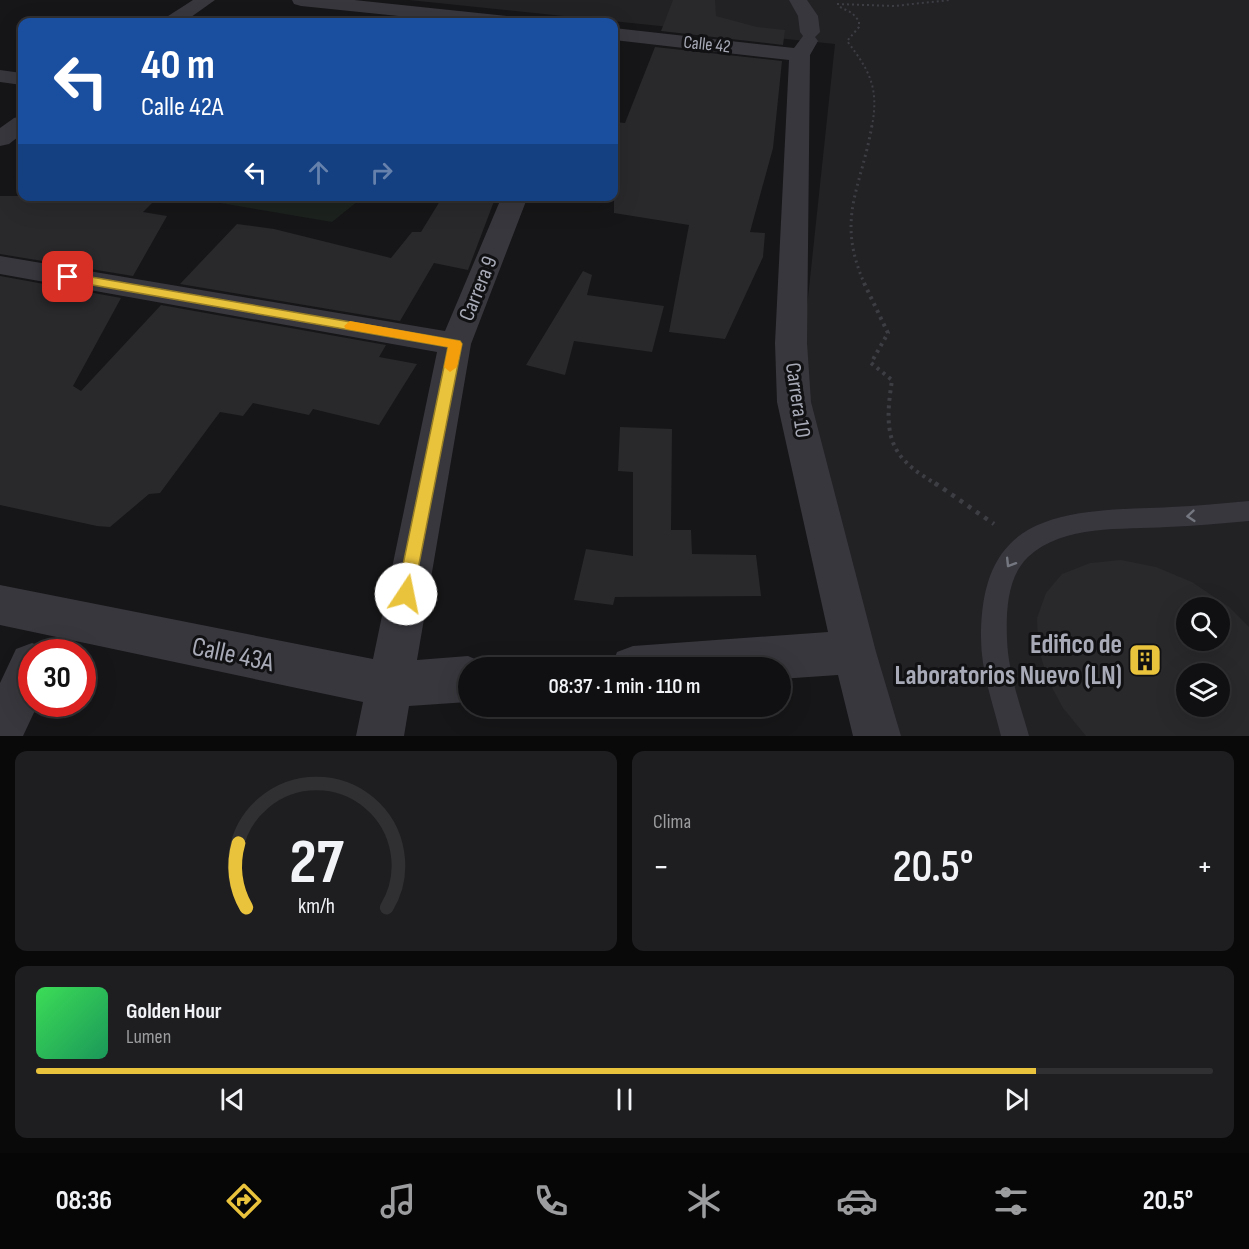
<!DOCTYPE html>
<html lang="es">
<head>
<meta charset="utf-8">
<style>
  :root { --surface:#101012; --page:#1e1e20; --text:#f1f3f6; --muted:#9c9d9f; --line:#303032; --accent:#eac33c }
  body { margin:0; font-family:"Sofia Sans Condensed",sans-serif; background:var(--page); color:var(--text); height:100vh; display:flex; flex-direction:column; font-size:22px; white-space:nowrap }
  * { box-sizing:border-box; margin:0 }
  p { font-size:20px; color:var(--muted) }
  .icon { flex:none; width:33px; height:33px; fill:none; stroke:currentColor; stroke-width:2; stroke-linecap:round; stroke-linejoin:round }
  .map { position:relative; height:736px; overflow:hidden }
  .panel { display:flex; flex-direction:column; gap:15px; padding:15px; background:#09090a; flex:1 }
  .panel>* { flex:none }
  .banner { position:absolute; left:18px; top:18px; width:600px; height:183px; border-radius:12px; box-shadow:0 6px 24px #0002,0 0 0 2px var(--line); background:#1a4fa0; color:#fff; overflow:hidden }
  .controls { position:absolute; left:1176px; top:597px; display:grid; gap:12px }
  .controls a { display:grid; place-items:center; width:54px; height:54px; border-radius:50%; background:var(--surface); box-shadow:0 6px 24px #0002,0 0 0 2px var(--line); font-size:30px }
  .speed { position:absolute; left:18px; top:639px; display:flex; gap:12px; font-size:30px; font-weight:700; text-align:center }
  .speed>* { display:grid; place-content:center; width:78px; height:78px; border-radius:50%; background:var(--surface); box-shadow:0 6px 24px #0002,0 0 0 2px var(--line); line-height:1 }
  .speed .limit { border:9px solid #d22; background:#fff; color:#111 }
  .pin { position:absolute; display:grid; place-items:center; width:51px; height:51px; color:#fff; margin:-26px; border-radius:12px; box-shadow:0 3px 9px #0006 }
  .me { position:absolute; width:66px; margin:-33px; rotate:11deg; stroke-linejoin:round; filter:drop-shadow(0 0 4px #0008) }
  .turn { display:flex; align-items:center; gap:21px; height:126px; padding:0 24px; font-size:27px }
  .turn .icon { width:78px; height:78px; stroke-width:2.5 }
  .turn b { display:block; font-size:42px; line-height:51px }
  .lanes { display:flex; align-items:center; height:57px; padding:0 24px; background:#0003; justify-content:center; gap:30px; direction:ltr }
  .lanes .off { opacity:.35 }
  .big { font-size:45px; font-weight:600; line-height:1.1 }
  .panel .widget { flex:1; display:flex; flex-direction:column; justify-content:center; gap:9px; min-width:0; padding:0 21px; border-radius:12px; background:var(--page) }
  .panel .dial { align-items:center; gap:0 }
  .dial svg { height:156px; overflow:visible; fill:none; stroke:var(--line); stroke-width:7; stroke-linecap:round; text-anchor:middle }
  .dial text { fill:var(--text); stroke:none }
  .song { display:flex; align-items:center; gap:18px }
  .cover { width:72px; height:72px; border-radius:9px; background:linear-gradient(135deg,hsl(130 70% 55%),hsl(150 70% 35%)) }
  .played { height:6px; border-radius:3px; background:linear-gradient(90deg,var(--accent) 85%,var(--line) 85%) }
  .keys { display:flex; justify-content:space-around; direction:ltr }
  .heat { display:flex; justify-content:space-between; align-items:center; font-size:33px; direction:ltr }
  .panel .tiles { flex:1; display:grid; gap:15px; grid-template-columns:1fr 1fr }
  .widget:last-child { grid-column:span 2 }
  .trip { position:absolute; left:458px; top:657px; width:333px; height:60px; border-radius:30px; background:var(--surface); box-shadow:0 6px 24px #0002,0 0 0 2px var(--line); font-weight:600; line-height:60px; text-align:center }
  .tabs { display:flex; height:96px; justify-content:space-around; align-items:center; background:#060607; color:var(--muted) }
  .tabs .icon { width:42px; height:42px }
  .tabs .current { color:var(--accent) }
  .tabs b { font-size:27px; color:var(--text) }
  .map>svg:first-child { display:block }
  .built { fill:#222225; fill-rule:evenodd }
  .green { fill:#1c221e }
  .building { fill:#29292c; fill-rule:evenodd }
  .lines { fill:none; stroke-linecap:round; stroke-linejoin:round }
  .path-far3 { stroke:#3d3e44; stroke-width:2; stroke-dasharray:2 3; stroke-linecap:butt }
  .path-far2 { stroke:#3d3e44; stroke-width:3; stroke-dasharray:2 4; stroke-linecap:butt }
  .path-far1 { stroke:#3d3e44; stroke-width:4; stroke-dasharray:3 4.5; stroke-linecap:butt }
  .path { stroke:#3d3e44; stroke-width:4.5; stroke-dasharray:4 6; stroke-linecap:butt }
  .lane { fill:#37373d; fill-rule:evenodd }
  .street { fill:#37373d; fill-rule:evenodd }
  .oneway { stroke:#757780 }
  .route { fill:#eac33c; stroke:#987f27; stroke-width:1.5 }
  .slow { fill:#f59e0b }
  .labels { text-anchor:middle; stroke-width:6; stroke-linejoin:round; paint-order:stroke }
  .far-street-label { font-size:18px; fill:#a8abb7; stroke:#111113 }
  .street-label { font-size:22px; fill:#a8abb7; stroke:#111113 }
  .near-poi-label { font-size:27px; font-weight:bold; fill:#a8abb7; stroke:#111113; text-anchor:end }
  .near-street-label { font-size:27px; fill:#a8abb7; stroke:#111113 }
</style>
</head>
<body>
<div class="map">
<svg width="1249" height="736" viewBox="0 0 1249 736">
  <rect width="100%" height="100%" fill="#161618"/>
  <!-- built -->
  <path class="built" d="M409,0H1249V736H898L815,441L802,354L835,44ZM1186,608H1220V640H1186ZM1186,674H1220V706H1186Z"/>
  <!-- green -->
  <path class="green" d="M185,197H363L332,222Z"/>
  <!-- building -->
  <g class="building">
    <path d="M673,0H715L716,16L757,27L785,30L783,45L661,31Z"/>
    <path d="M655,47L782,61L773,148L750,232L765,233L763,257L725,339L669,332L689,225L614,213V122L625,123Z"/>
    <path d="M0,196H159L143,212L167,216L133,276L0,254Z"/>
    <path d="M443,196H496L468,270L434,263L400,321L180,284L237,224L274,229L391,258L412,232H421Z"/>
    <path d="M583,271L592,275L587,295L664,306L652,352L574,341L565,375L526,365Z"/>
    <path d="M0,276L121,298L73,386L81,391L161,305L386,345L379,357L417,364L379,425L313,409L309,415L253,403L243,416L220,412L160,493L149,494L110,527L97,526L0,505Z"/>
    <path d="M620,427L672,429L671,530H691L692,554L756,555L761,596L615,597L613,605L574,600L586,549L633,556V472L618,471Z"/>
    <path d="M1121,560L1156,567L1192,582L1229,607L1249,627V736H1086L1063,708L1048,680L1038,647L1037,618L1046,593L1062,574L1090,563ZM1186,608H1220V640H1186ZM1186,674H1220V706H1186Z"/>
  </g>
  <g class="lines">
    <!-- path-far3 -->
    <g class="path-far3">
      <path d="M837,4L894,6L950,0"/>
      <path d="M840,7L852,13L859,21V27L847,41C870,71 879,88 872,126"/>
    </g>
    <!-- path-far2 -->
    <path class="path-far2" d="M865,285C835,218 861,190 872,125"/>
    <!-- path-far1 -->
    <path class="path-far1" d="M864,283L888,333L871,363L892,380C888,408 883,440 906,462C914,471 927,478 937,485"/>
    <!-- path -->
    <path class="path" d="M935,483L994,524"/>
    <!-- lane -->
    <path class="lane" d="M1249,501V521C1222,523 1195,526 1167,527C1122,530 1064,524 1028,557C1007,577 1006,612 1007,639C1008,672 1020,704 1029,736H1001C993,704 981,671 981,638C981,605 986,568 1010,544C1046,506 1123,510 1171,507C1197,506 1223,503 1249,501Z"/>
    <!-- street -->
    <g class="street">
      <path d="M193,0H215L184,22H163L165,18Z"/>
      <path d="M292,0H354L507,16L514,18L517,22H457L301,6L294,4Z"/>
      <path d="M789,0H807L818,16L820,32L815,37L818,41L810,55L807,343L811,402L876,652L901,736H853L838,675L780,679V668H611L617,652L633,646L828,632L777,402L775,343L789,60L614,40V28L794,48L803,36L800,32L798,16Z"/>
      <path d="M0,70L22,73V85L0,82Z"/>
      <path d="M22,116V134L9,144L0,146V128L14,118Z"/>
      <path d="M502,196H528L471,344L417,660L468,656L484,663L486,668H468V702L409,706L404,736H356L363,702L0,625V585L373,659L437,352L0,274V256L445,331Z"/>
      <path d="M32,643L48,649L49,652H32V704H38L23,736H0V683L16,649Z"/>
    </g>
  </g>
  <!-- one-way arrows -->
  <defs><path id="oneway-chevron" d="M-2-3.5L2.5 0L-2 3.5" fill="none" stroke-width="1.6" stroke-linecap="round" stroke-linejoin="round" transform="scale(1.5)"/></defs>
  <g class="oneway">
    <use href="#oneway-chevron" transform="translate(1191 516) rotate(175)"/>
    <use href="#oneway-chevron" transform="translate(1010 563) rotate(122)"/>
  </g>
  <!-- route -->
  <path class="route" d="M68,273L460,341L462,344L412,600L406,602L399,600L397,594L448,347L64,280V274Z"/>
  <!-- slow -->
  <path class="slow" d="M350,321L460,341L462,344L457,367L450,372L444,367L448,347L346,329L344,326Z"/>
  <!-- icons -->
  <defs>
    <g id="building-square" transform="scale(1.725)"><rect x="-9" y="-9" width="18" height="18" rx="4" fill="#eac33c" stroke="#111113"/><path d="M-4-6H4V6H1V3H-1V6H-4ZM-2.5-4.3h1.7v1.8h-1.7ZM.8-4.3h1.7v1.8H.8ZM-2.5-1h1.7V.8h-1.7ZM.8-1h1.7V.8H.8Z" fill="#111"/></g>
  </defs>
  <g fill-rule="evenodd">
    <use href="#building-square" x="1145" y="660"/>
  </g>
  <g class="labels">
    <!-- far-street labels -->
    <g class="far-street-label">
      <text transform="translate(707 44) rotate(6)" y="6">Calle 42</text>
    </g>
    <!-- street labels -->
    <g class="street-label">
      <text transform="translate(477 288) rotate(-68)" y="8">Carrera 9</text>
      <text transform="translate(799 400) rotate(82)" y="8">Carrera 10</text>
    </g>
    <!-- near-poi labels -->
    <g class="near-poi-label">
      <text x="1122" y="653">Edifico de<tspan x="1122" dy="31">Laboratorios Nuevo (LN)</tspan></text>
    </g>
    <!-- near-street labels -->
    <g class="near-street-label">
      <text transform="translate(233 654) rotate(12)" y="9">Calle 43A</text>
    </g>
  </g>
</svg>
<div class="controls">
<a><svg class="icon" aria-label="search" viewBox="0 0 24 24"><circle cx="10" cy="10" r="6"/><path d="M15 15l6 6"/></svg></a>
<a><svg class="icon" aria-label="layers" viewBox="0 0 24 24"><path d="M12 4l9 5-9 5-9-5zM3 14l9 5 9-5"/></svg></a>
</div>
<div class="speed"><div class="limit">30</div></div>
<div class="pin" style="left:68px;top:277px;background:#d93025"><svg class="icon" aria-label="arrive" viewBox="0 0 24 24"><path d="M6 21V4h12l-3 4 3 4H6"/></svg></div>
<svg class="me" style="left:406px;top:594px" viewBox="-20 -20 40 40"><circle r="19" fill="#fff"/><path d="M0-13L10 11 0 6-10 11z" fill="#eac33c"/></svg>
<div class="trip">08:37 · 1 min · 110 m</div>
<div class="banner">
<div class="turn"><svg class="icon" aria-label="left" viewBox="0 0 24 24"><path d="M17 20v-9H6M10 6l-5 5 5 5"/></svg><div><b>40 m</b>Calle 42A</div></div>
<div class="lanes"><svg class="icon" aria-label="left" viewBox="0 0 24 24"><path d="M17 20v-9H6M10 6l-5 5 5 5"/></svg><svg class="icon off" aria-label="ahead" viewBox="0 0 24 24"><path d="M12 20V5M6 11l6-6 6 6"/></svg><svg class="icon off" aria-label="right" viewBox="0 0 24 24"><path d="M7 20v-9h11M14 6l5 5-5 5"/></svg></div>
</div>
</div>
<section class="panel">
<div class="tiles">
<div class="widget dial"><svg viewBox="0 0 100 80">
<path d="M14 69A42 42 0 1 1 86 69"/>
<path d="M14 69A42 42 0 0 1 10 36" stroke="#eac33c"/>
<text x="50" y="56" font-size="32" font-weight="700">27</text>
<text x="50" y="72" font-size="11">km/h</text>
</svg></div>
<div class="widget"><p>Clima</p>
<div class="heat"><a>−</a><b class="big">20.5°</b><a>+</a></div>
</div>
<div class="widget">
<div class="song"><i class="cover"></i><div><b>Golden Hour</b><p>Lumen</p></div></div>
<div class="played"></div>
<div class="keys"><svg class="icon" aria-label="previous" viewBox="0 0 24 24"><path d="M18 5L8 12l10 7zM5 5v14"/></svg><svg class="icon" aria-label="pause" viewBox="0 0 24 24"><path d="M8 5v14M16 5v14"/></svg><svg class="icon" aria-label="next" viewBox="0 0 24 24"><path d="M6 5l10 7-10 7zM19 5v14"/></svg></div>
</div>
</div>
</section>
<nav class="tabs">
<b>08:36</b>
<svg class="icon current" aria-label="directions" viewBox="0 0 24 24"><path d="M12 3l9 9-9 9-9-9zM9 14v-3h6M13 9l2 2-2 2"/></svg>
<svg class="icon" aria-label="music" viewBox="0 0 24 24"><path d="M9 18V5l10-2v13"/><circle cx="6" cy="18" r="3"/><circle cx="16" cy="16" r="3"/></svg>
<svg class="icon" aria-label="phone" viewBox="0 0 24 24"><path d="M5 4h4l2 5-3 2q2 4 5 5l2-3 5 2v4C11 20 4 13 5 4z"/></svg>
<svg class="icon" aria-label="climate" viewBox="0 0 24 24"><path d="M12 3v18M4 7l16 10M4 17L20 7"/></svg>
<svg class="icon" aria-label="car" viewBox="0 0 24 24"><path d="M5 17H2v-5l4-1 3-4h7l3 4 3 1v5h-3M9 17h6M6 11h13"/><circle cx="7" cy="17" r="2"/><circle cx="17" cy="17" r="2"/></svg>
<svg class="icon" aria-label="filters" viewBox="0 0 24 24"><path d="M4 7h16M4 17h16"/><circle cx="9" cy="7" r="2"/><circle cx="15" cy="17" r="2"/></svg>
<b>20.5°</b>
</nav>
</body>
</html>
